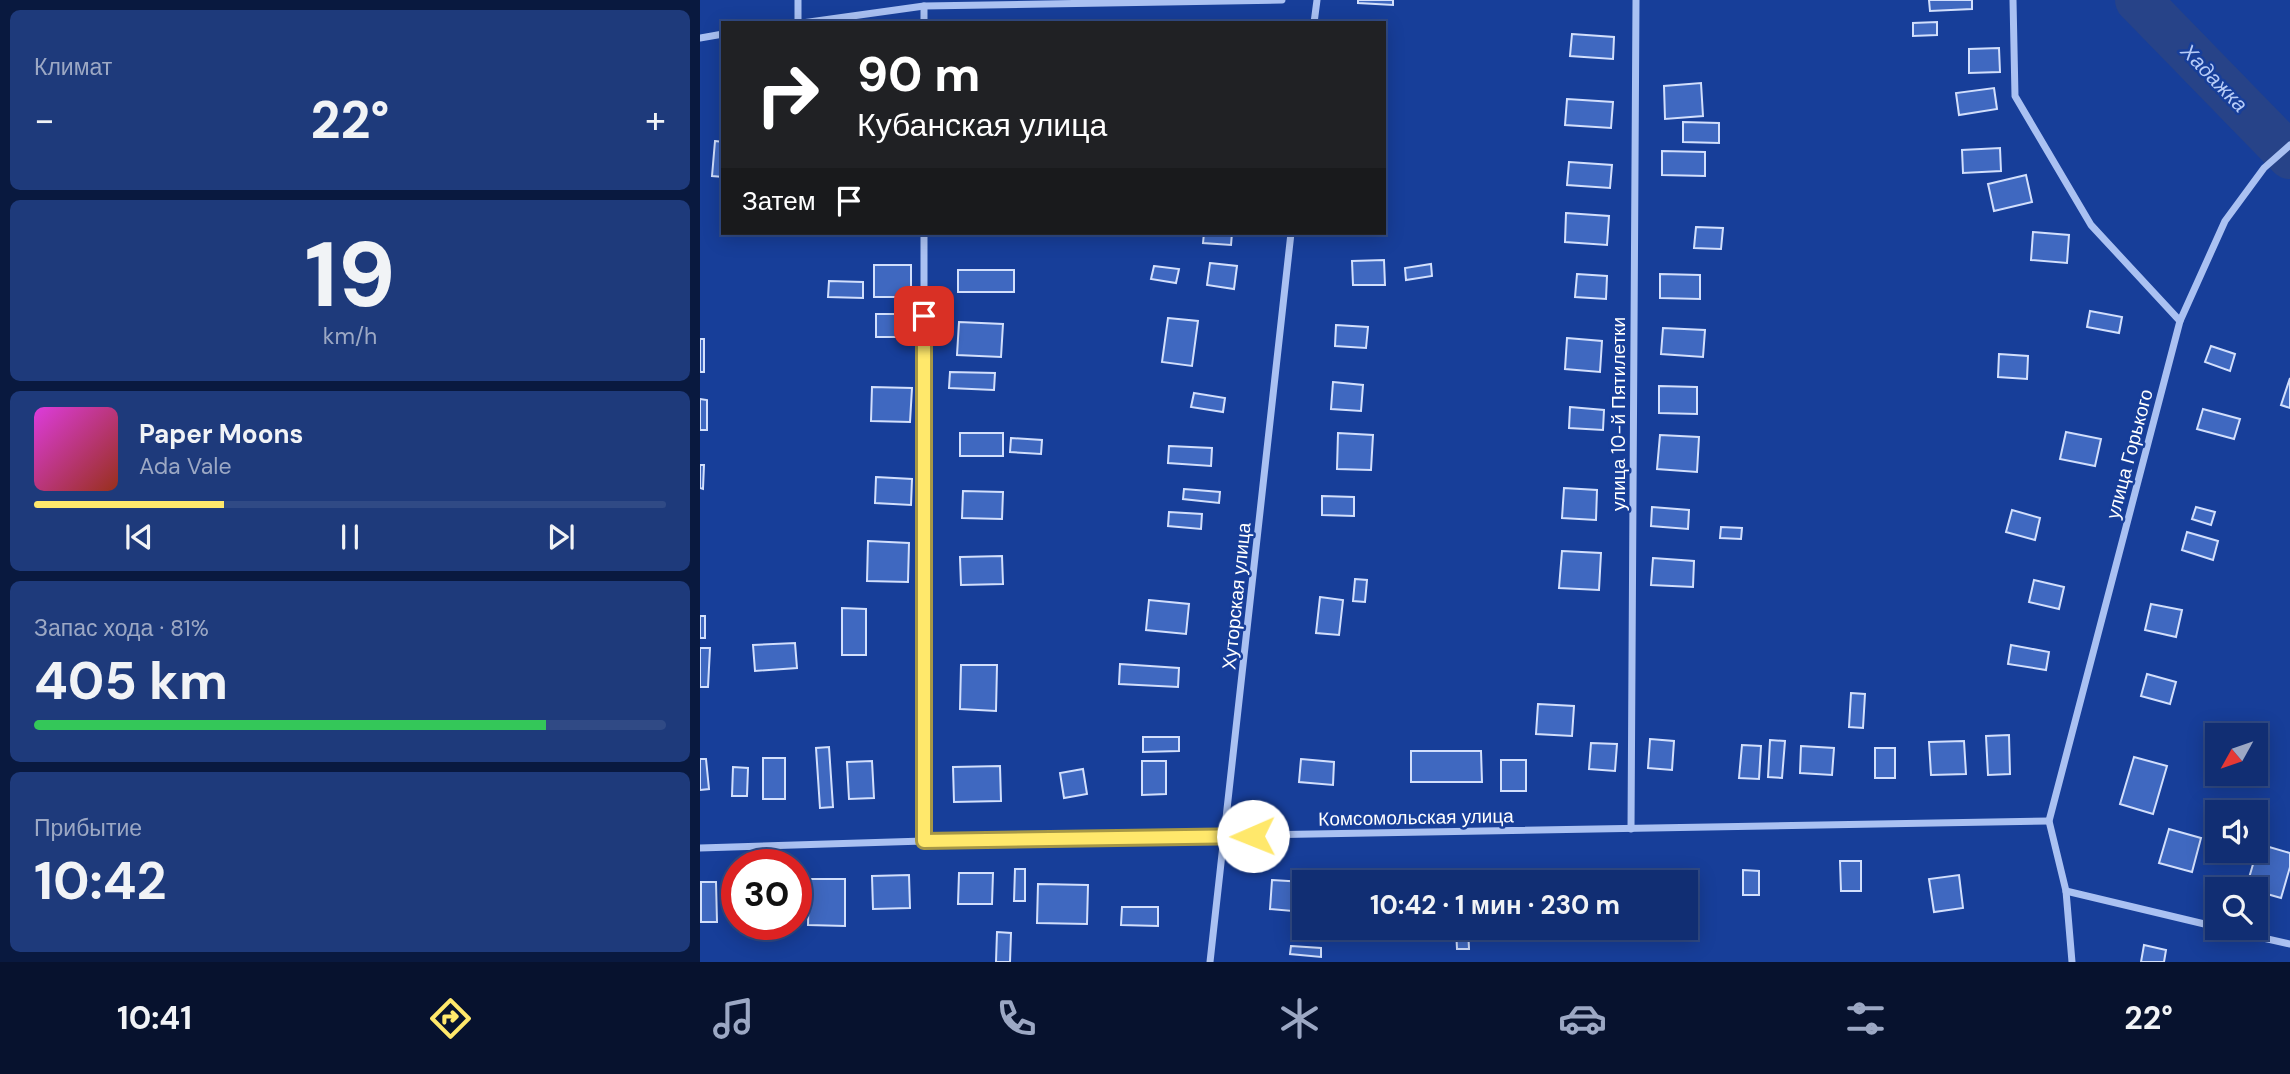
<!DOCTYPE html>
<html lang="ru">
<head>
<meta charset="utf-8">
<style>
  :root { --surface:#112e73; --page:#1e3a7b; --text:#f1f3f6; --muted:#9ca8c4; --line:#304a85; --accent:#ffe86b }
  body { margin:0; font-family:"DM Sans",sans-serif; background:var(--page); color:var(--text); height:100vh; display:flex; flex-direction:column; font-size:26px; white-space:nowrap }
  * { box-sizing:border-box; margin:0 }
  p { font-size:23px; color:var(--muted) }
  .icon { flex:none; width:38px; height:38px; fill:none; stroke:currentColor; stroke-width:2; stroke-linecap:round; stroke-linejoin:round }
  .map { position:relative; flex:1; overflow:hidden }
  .drawer { display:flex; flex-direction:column; gap:10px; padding:10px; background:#09193f; width:700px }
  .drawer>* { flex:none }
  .hud { position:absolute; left:21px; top:21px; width:665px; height:214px; border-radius:0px; box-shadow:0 4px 18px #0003,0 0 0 2px var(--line); background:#202124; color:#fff; overflow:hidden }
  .needle { width:46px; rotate:230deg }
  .buttons { position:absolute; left:1505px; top:723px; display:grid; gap:14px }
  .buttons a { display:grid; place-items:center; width:63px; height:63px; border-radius:0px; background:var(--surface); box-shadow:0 4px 18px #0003,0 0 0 2px var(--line); font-size:35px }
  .speed { position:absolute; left:21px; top:849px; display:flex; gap:14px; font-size:35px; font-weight:700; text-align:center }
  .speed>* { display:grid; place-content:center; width:91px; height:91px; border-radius:50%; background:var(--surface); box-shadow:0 4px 18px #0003,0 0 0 2px var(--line); line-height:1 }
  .speed .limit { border:10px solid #d22; background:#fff; color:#111 }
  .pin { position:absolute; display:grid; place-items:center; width:60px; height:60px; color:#fff; margin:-30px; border-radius:14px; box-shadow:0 4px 10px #0006 }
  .me { position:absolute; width:77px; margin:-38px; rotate:269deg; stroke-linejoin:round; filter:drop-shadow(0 0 5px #0008) }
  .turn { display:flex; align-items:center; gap:24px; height:147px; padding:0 21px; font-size:32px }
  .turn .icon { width:91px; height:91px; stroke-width:2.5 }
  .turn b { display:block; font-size:49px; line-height:60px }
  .then { display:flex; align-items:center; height:66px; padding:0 21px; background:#0003; gap:14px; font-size:26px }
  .big { font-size:52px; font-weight:700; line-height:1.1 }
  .drawer .widget { flex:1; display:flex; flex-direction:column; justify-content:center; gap:10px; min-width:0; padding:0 24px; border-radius:10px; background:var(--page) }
  .drawer .dial { align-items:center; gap:0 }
  .dial b { font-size:91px; line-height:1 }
  .song { display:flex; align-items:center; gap:21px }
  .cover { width:84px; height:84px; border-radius:10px; background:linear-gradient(135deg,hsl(300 70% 55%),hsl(10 70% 35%)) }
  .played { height:7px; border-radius:4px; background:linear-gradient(90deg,var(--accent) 30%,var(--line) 30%) }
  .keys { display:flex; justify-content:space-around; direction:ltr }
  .heat { display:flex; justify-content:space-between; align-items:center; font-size:38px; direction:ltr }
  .charge { height:10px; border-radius:5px; background:linear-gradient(90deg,#34c759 81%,var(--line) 0) }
  .trip { position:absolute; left:592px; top:870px; width:406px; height:70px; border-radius:0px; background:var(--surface); box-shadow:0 4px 18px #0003,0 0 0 2px var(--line); font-weight:700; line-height:70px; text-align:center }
  .tab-bar { display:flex; height:112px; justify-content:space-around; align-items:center; background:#07122e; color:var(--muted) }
  .tab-bar .icon { width:49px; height:49px }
  .tab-bar .current { color:var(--accent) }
  .tab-bar b { font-size:32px; color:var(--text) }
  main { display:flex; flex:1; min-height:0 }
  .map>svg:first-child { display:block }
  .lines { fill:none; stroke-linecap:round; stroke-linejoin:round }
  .river { stroke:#274388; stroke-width:46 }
  .building { fill:#3f68c0; stroke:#d2dffc; stroke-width:2 }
  .minor { stroke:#aac1f2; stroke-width:7 }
  .route-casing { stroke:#a69746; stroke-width:18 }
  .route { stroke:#ffe86b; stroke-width:12 }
  .labels { text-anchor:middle; stroke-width:5; stroke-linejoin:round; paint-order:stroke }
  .street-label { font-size:19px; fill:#fff; stroke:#173e99 }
  .water-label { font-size:21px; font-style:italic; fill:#b7ccf8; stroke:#173e99 }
</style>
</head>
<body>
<main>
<section class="drawer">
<div class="widget"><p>Климат</p>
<div class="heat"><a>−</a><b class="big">22°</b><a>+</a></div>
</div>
<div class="widget dial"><b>19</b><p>km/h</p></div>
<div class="widget">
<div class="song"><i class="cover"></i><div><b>Paper Moons</b><p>Ada Vale</p></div></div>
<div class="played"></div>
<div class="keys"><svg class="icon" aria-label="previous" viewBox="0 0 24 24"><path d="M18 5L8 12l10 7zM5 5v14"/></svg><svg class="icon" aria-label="pause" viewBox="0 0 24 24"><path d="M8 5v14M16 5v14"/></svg><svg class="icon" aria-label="next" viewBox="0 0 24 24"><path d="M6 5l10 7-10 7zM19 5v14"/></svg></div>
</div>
<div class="widget"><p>Запас хода · 81%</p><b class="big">405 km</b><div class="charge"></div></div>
<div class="widget"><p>Прибытие</p><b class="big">10:42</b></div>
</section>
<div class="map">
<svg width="1590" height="962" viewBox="0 0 1590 962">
  <rect width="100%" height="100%" fill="#173e99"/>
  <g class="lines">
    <!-- river -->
    <path class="river" d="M1438,0L1590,156"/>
  </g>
  <!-- building -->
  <g class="building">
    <path d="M658,0H693V5L658,3Z"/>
    <path d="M1229,0H1272V9L1230,11Z"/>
    <path d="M1237,22V35L1213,36V23Z"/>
    <path d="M872,34L914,37L913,59L870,56Z"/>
    <path d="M1299,48L1300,72L1269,73V49Z"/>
    <path d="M1001,83L1003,116L965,119L964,86Z"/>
    <path d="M1294,88L1297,109L1259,115L1256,93Z"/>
    <path d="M867,99L913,102L911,128L865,125Z"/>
    <path d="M983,122L1019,123V143L983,142Z"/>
    <path d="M15,141L23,142V177L12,176Z"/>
    <path d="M1300,148L1301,171L1263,173L1262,150Z"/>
    <path d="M962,151L1005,152V176L962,175Z"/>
    <path d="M869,162L912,165L910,188L867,185Z"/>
    <path d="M1326,175L1332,202L1294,211L1288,184Z"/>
    <path d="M866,213L909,216L907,245L865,242Z"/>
    <path d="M996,227L1023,228L1021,249L994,248Z"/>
    <path d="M1333,232L1369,235L1367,263L1331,260Z"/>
    <path d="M504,233H532L531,245L503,243Z"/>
    <path d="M684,260L685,285H653L652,261Z"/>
    <path d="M510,263L537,266L534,289L507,285Z"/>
    <path d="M731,264L732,276L706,280L705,268Z"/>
    <rect x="174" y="265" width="37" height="32"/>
    <path d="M454,266L479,269L476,283L451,279Z"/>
    <rect x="258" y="270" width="56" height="22"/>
    <path d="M877,274L907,276L906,299L875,297Z"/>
    <path d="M960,274L1000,275V299L960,298Z"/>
    <path d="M129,281L163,282V298L128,297Z"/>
    <path d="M1390,311L1422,317L1419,333L1387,327Z"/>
    <path d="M176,314H210L211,337H176Z"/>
    <path d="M468,318L498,321L492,366L462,362Z"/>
    <path d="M259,322L303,324L301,357L257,355Z"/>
    <path d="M636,325L668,327L666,348L635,346Z"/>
    <path d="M963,328L1005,330L1003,357L961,354Z"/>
    <path d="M867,338L902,341L900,372L865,369Z"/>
    <rect x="0" y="339" width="4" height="33"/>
    <path d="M1511,346L1535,354L1530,371L1505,362Z"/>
    <path d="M1299,354L1328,356L1327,379L1298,377Z"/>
    <path d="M250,372L295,373L294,390L249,388Z"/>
    <path d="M1590,378V408L1581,405Z"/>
    <path d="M633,382L663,385L661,411L631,409Z"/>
    <path d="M959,386L997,387V414L959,413Z"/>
    <path d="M172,387L212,388L210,422L171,421Z"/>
    <path d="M494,393L525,398L523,412L491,407Z"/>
    <path d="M0,399L7,400V430H0Z"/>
    <path d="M870,407L904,410L903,430L869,428Z"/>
    <path d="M1503,409L1540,419L1534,439L1497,429Z"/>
    <path d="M1366,432L1401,439L1395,466L1360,459Z"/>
    <rect x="260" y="433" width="43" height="23"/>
    <path d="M638,433L673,435L671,470L637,469Z"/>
    <path d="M960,435L999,437L997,472L957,469Z"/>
    <path d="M311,438L342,440L341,454L310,452Z"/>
    <path d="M469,446L512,448L511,466L468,463Z"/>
    <path d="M0,465H4L3,489L0,488Z"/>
    <path d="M176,477L212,479L211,505L175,503Z"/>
    <path d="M864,488L897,490L896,520L862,518Z"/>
    <path d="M484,489L520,492L519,503L483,499Z"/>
    <path d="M263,491L303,492L302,519L262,518Z"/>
    <path d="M622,496L654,497V516L622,515Z"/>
    <path d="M952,507L989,510L988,529L951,526Z"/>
    <path d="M1496,507L1515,512L1511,525L1492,519Z"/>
    <path d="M1312,510L1340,518L1335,540L1306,532Z"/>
    <path d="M469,512L502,514L501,529L468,526Z"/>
    <path d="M1021,527L1042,528L1041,539L1020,538Z"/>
    <path d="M1487,532L1518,541L1513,560L1482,550Z"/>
    <path d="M168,541L209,543L208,582L167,581Z"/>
    <path d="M862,551L901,553L899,590L859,588Z"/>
    <path d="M302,556L303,584L261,585L260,557Z"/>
    <path d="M953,558L994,561L993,587L951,585Z"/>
    <path d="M655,579L667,580L665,602L653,601Z"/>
    <path d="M1334,580L1364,587L1359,609L1329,602Z"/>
    <path d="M620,597L643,600L639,635L616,633Z"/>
    <path d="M449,600L489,604L486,634L446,630Z"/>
    <path d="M1451,604L1482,610L1476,637L1445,630Z"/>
    <path d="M142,608L166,609V655H142Z"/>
    <rect x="0" y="616" width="5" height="22"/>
    <path d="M95,643L97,668L55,671L53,645Z"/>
    <path d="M1311,645L1349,652L1346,670L1308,664Z"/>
    <path d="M0,648H10L8,687H0Z"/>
    <path d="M420,664L479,668L478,687L419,684Z"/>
    <path d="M261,665H297L296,711L260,709Z"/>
    <path d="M1447,674L1476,682L1470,704L1441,696Z"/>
    <path d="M1151,693L1165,694L1163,728L1149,727Z"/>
    <path d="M838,704L874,706L872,736L836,734Z"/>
    <path d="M1309,735L1310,774L1288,775L1286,736Z"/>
    <path d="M443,737H479V751L443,752Z"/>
    <path d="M950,739L974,741L972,770L948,768Z"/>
    <path d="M1070,740L1085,741L1082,778L1068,777Z"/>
    <path d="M1264,741L1266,774L1231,775L1229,742Z"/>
    <path d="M891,743L917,744L915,771L889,769Z"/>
    <path d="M1042,745L1061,746L1059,779L1039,778Z"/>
    <path d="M1101,746L1134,748L1132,775L1100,773Z"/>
    <path d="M129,747L133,807L120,808L116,748Z"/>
    <rect x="1175" y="748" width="20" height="30"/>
    <path d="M711,751H781L782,782H711Z"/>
    <path d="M1434,757L1467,766L1453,814L1420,804Z"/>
    <rect x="63" y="758" width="22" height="41"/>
    <path d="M0,759H6L9,789L0,790Z"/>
    <path d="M601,759L634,762L633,785L599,782Z"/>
    <rect x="801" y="760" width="25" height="31"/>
    <path d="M172,761L174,798L149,799L147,762Z"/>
    <path d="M442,761H466V794L442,795Z"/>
    <path d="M300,766L301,801L254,802L253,767Z"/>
    <path d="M33,767L48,768L47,796H32Z"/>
    <path d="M383,769L387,794L364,798L360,773Z"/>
    <path d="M1469,829L1501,838L1492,872L1459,863Z"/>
    <path d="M1559,844L1590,853V867L1581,898L1546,888Z"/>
    <path d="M1140,861H1161V891H1141Z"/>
    <path d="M315,869H325V901H314Z"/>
    <path d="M763,870H788V882H764Z"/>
    <path d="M1043,870L1059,871V895H1043Z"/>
    <path d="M964,872L965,882H939L938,873Z"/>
    <path d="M259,873H293L292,904H258Z"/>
    <path d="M864,873H885V882H865Z"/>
    <path d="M209,875L210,908L173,909L172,876Z"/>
    <path d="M1259,875L1263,908L1234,912L1229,879Z"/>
    <path d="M109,879H145V926L108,925Z"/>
    <path d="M572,880L604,882V912L570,909Z"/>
    <path d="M1,882H16L17,922H1Z"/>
    <path d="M338,884L388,885L387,924L337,923Z"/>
    <path d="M422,907H458V926L421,925Z"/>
    <path d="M609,928H637V932L609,930Z"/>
    <path d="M699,928H742V932L700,934Z"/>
    <path d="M756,928H768L769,949H757Z"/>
    <path d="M940,928H965V941L939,940Z"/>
    <path d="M297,932L311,933L310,962H296Z"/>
    <path d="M1444,945L1466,950L1464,962H1441Z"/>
    <path d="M591,946L621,948V957L590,954Z"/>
  </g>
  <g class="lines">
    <!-- minor -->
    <g class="minor">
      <path d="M98,0V23"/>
      <path d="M1313,0L1315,96L1391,225L1480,321L1349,821L1366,891L1372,962"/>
      <path d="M102,23L224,6L582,0"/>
      <path d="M224,23V6"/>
      <path d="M614,23L617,0"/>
      <path d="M0,38L23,34"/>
      <path d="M1480,321L1525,221L1564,168L1590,145"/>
      <path d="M931,829L936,0"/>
      <path d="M224,841V233"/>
      <path d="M0,848L224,841L1349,821"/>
      <path d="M1366,891L1517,927"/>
      <path d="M1519,928L1590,944"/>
      <path d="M510,962L591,233"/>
    </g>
  </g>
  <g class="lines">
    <!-- route casing -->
    <g class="route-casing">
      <path id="route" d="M224,316V841L553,836"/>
    </g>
    <!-- route -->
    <use href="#route" class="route"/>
  </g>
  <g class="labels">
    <!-- street labels -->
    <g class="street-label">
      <text transform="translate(918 414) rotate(-90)" y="7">улица 10-й Пятилетки</text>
      <text transform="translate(1429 454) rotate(-75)" y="7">улица Горького</text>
      <text transform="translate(536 596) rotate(-84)" y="7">Хуторская улица</text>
      <text transform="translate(716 817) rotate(-1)" y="7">Комсомольская улица</text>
    </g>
    <!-- water labels -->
    <g class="water-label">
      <text transform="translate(1514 78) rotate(46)" y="7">Хадажка</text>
    </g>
  </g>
</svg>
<div class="buttons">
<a><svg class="needle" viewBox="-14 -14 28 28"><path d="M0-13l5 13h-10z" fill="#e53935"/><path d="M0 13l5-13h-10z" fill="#9ca8c4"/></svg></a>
<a><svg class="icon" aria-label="sound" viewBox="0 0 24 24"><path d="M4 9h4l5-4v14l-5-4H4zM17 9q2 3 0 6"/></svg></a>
<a><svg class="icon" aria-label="search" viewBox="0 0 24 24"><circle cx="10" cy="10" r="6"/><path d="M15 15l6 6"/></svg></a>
</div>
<div class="speed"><div class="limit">30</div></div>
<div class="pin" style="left:224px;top:316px;background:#d93025"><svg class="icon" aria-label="arrive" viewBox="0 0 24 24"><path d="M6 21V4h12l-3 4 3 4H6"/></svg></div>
<svg class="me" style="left:553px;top:836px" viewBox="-20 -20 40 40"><circle r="19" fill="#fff"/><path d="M0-13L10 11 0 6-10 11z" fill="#ffe86b"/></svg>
<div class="trip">10:42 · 1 мин · 230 m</div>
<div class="hud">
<div class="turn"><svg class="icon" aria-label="right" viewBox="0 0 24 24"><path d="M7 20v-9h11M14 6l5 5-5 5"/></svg><div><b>90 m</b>Кубанская улица</div></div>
<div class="then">Затем<svg class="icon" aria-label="arrive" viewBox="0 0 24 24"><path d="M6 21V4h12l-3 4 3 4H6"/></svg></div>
</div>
</div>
</main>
<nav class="tab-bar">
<b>10:41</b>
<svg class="icon current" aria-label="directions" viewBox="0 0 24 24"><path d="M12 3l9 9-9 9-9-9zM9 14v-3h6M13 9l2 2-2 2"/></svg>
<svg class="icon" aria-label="music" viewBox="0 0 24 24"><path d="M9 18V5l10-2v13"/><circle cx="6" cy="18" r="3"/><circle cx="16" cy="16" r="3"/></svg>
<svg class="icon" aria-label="phone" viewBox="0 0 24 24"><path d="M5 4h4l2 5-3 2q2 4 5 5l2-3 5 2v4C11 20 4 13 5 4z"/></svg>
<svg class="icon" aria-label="climate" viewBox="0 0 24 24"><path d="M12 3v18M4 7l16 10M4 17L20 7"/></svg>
<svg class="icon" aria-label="car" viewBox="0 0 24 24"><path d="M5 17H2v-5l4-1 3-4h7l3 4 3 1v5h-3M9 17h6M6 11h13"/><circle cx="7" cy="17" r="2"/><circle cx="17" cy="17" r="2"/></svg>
<svg class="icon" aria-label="filters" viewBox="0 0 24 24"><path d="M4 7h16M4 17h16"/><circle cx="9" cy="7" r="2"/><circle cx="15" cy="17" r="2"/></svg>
<b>22°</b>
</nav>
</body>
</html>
